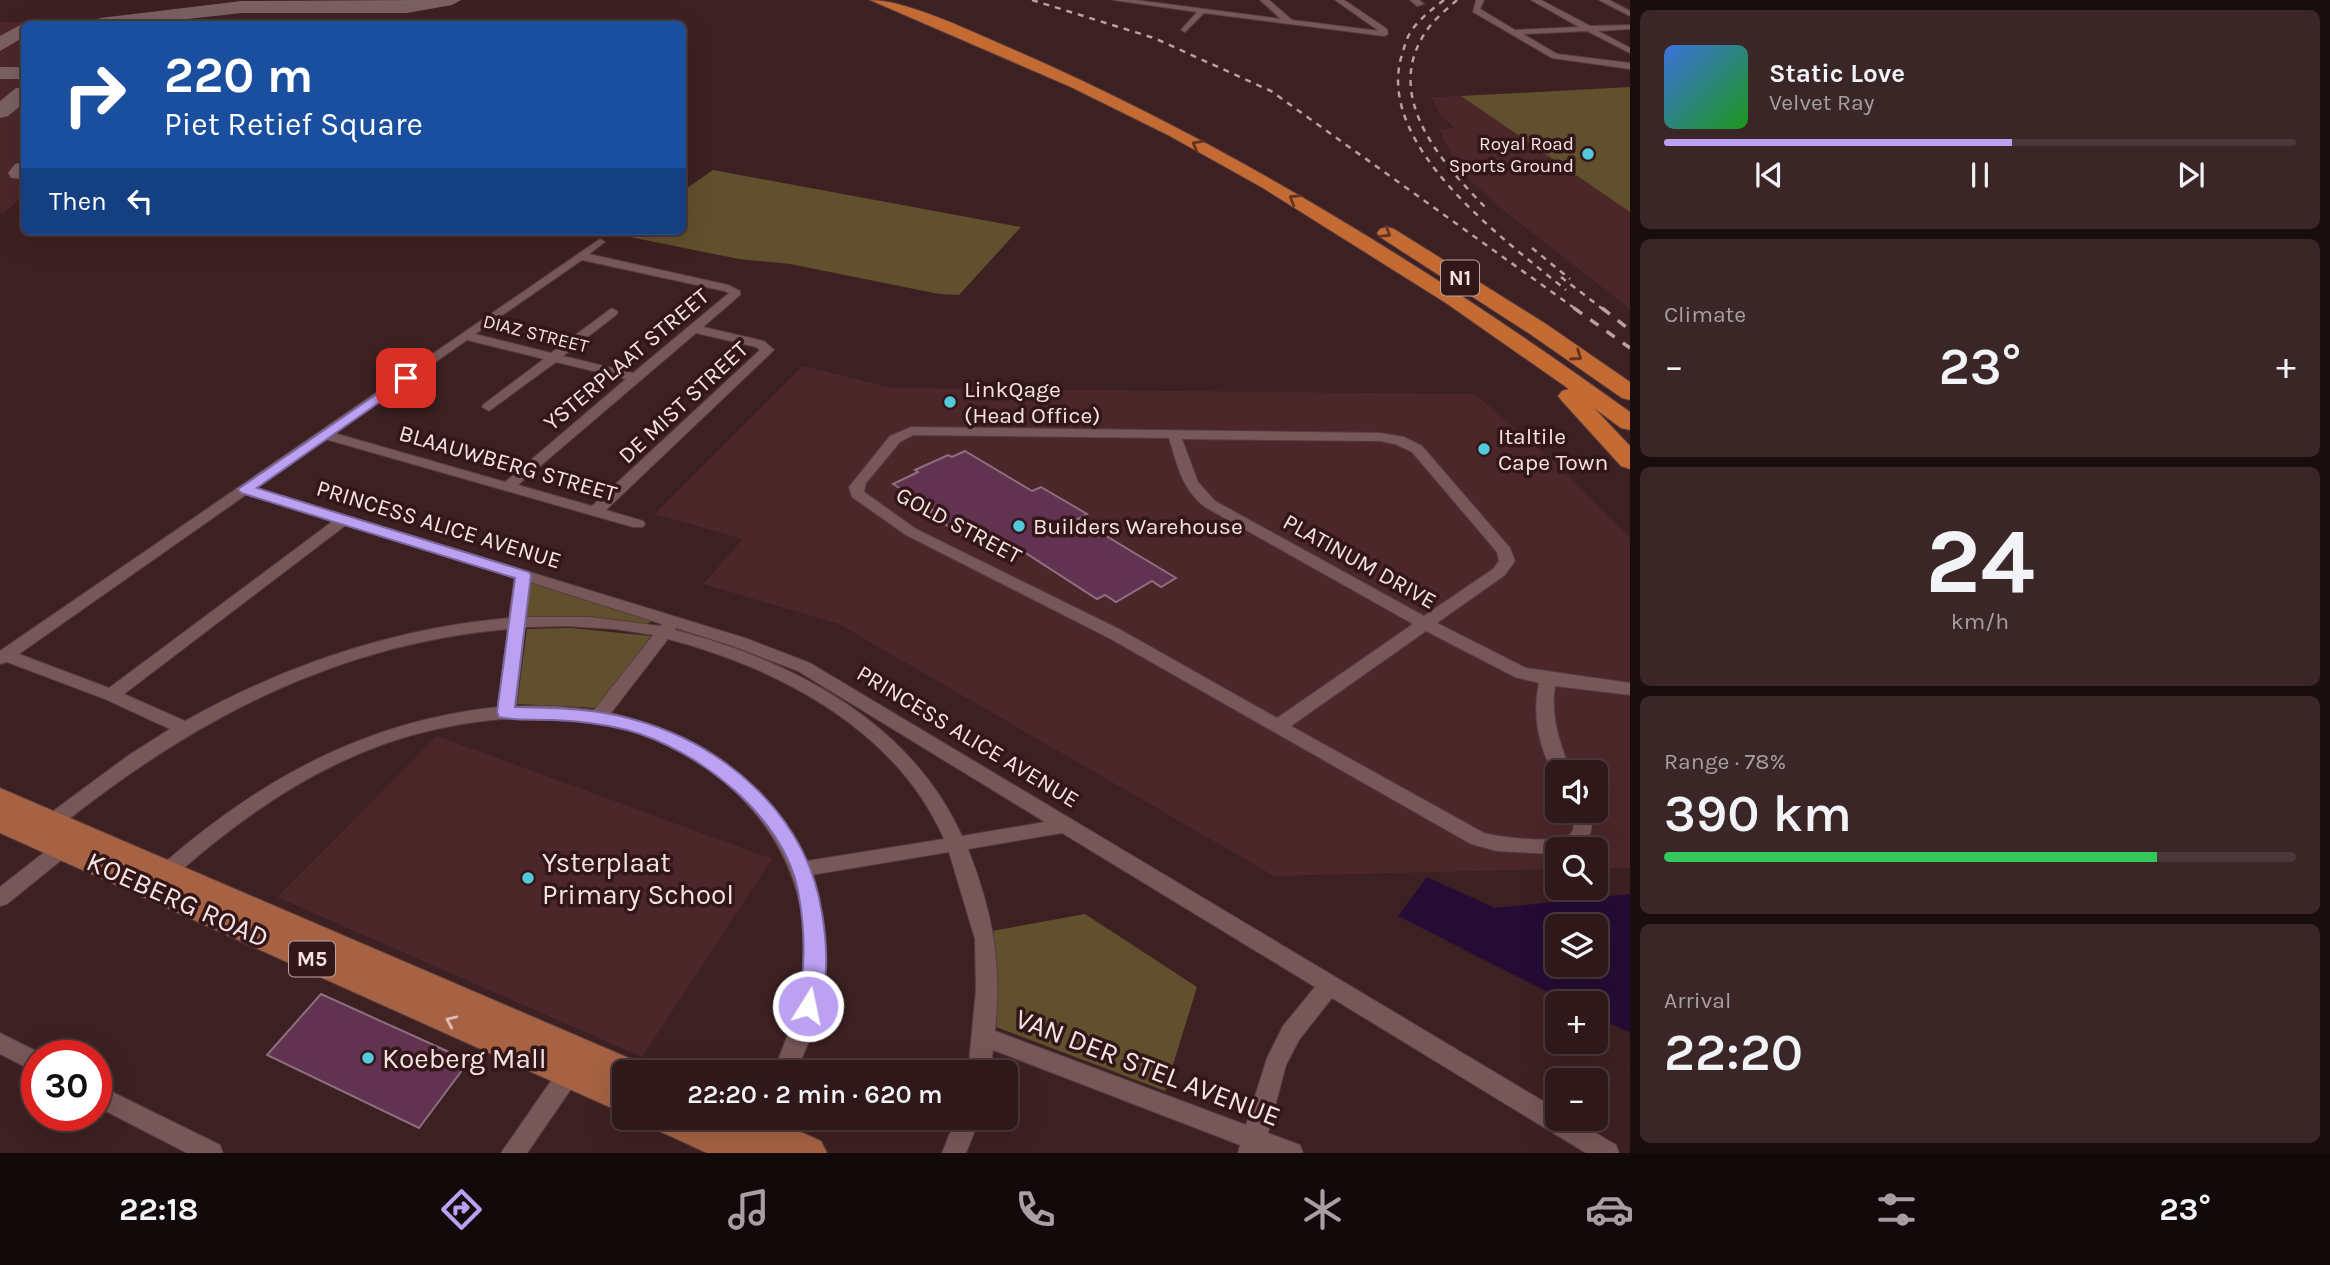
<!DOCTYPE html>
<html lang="en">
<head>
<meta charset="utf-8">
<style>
  :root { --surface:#2e181a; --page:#3a2527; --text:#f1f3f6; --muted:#a7a0a2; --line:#493739; --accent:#bca0f2 }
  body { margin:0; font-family:Karla,sans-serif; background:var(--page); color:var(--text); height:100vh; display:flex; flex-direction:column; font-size:26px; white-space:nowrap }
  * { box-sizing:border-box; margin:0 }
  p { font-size:23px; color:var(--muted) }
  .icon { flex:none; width:38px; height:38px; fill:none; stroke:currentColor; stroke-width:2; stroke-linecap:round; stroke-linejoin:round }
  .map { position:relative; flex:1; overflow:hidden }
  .details { display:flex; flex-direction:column; gap:10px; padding:10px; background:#190d0e; width:700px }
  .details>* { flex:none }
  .banner { position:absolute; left:21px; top:21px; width:665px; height:214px; border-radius:10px; box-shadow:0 7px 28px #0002,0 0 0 2px var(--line); background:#1a4fa0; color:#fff; overflow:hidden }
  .buttons { position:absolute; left:1545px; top:760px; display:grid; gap:14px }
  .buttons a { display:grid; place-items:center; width:63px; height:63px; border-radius:10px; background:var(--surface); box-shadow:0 7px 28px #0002,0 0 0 2px var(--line); font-size:35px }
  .speed { position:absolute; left:21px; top:1040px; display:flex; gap:14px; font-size:35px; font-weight:700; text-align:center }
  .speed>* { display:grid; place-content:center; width:91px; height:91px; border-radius:50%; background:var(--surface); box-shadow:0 7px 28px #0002,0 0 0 2px var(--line); line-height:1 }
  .speed .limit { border:10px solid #d22; background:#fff; color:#111 }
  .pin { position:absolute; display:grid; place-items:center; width:60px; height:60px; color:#fff; margin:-30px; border-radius:14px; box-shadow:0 4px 10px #0006 }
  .me { position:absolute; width:77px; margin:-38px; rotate:10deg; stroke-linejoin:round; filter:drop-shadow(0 0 5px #0008) }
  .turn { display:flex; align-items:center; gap:24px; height:147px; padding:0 28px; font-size:32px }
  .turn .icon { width:91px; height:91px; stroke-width:2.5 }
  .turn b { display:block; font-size:49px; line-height:60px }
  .then { display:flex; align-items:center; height:66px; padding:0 28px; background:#0003; gap:14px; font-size:26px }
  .big { font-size:52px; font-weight:600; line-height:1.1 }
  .details .widget { flex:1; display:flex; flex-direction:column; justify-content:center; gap:10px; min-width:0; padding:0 24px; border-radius:10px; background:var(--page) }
  .details .dial { align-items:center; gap:0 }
  .dial b { font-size:91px; line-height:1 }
  .song { display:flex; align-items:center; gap:21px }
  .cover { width:84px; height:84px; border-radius:10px; background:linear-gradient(135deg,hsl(220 70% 55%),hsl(120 70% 35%)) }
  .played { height:7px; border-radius:4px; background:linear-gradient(90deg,var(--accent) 55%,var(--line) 55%) }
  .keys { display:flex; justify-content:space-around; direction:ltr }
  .heat { display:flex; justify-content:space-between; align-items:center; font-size:38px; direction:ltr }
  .charge { height:10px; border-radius:5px; background:linear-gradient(90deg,#34c759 78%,var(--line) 0) }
  .trip { position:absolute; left:612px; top:1060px; width:406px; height:70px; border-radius:10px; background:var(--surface); box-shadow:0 7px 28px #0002,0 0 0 2px var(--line); font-weight:600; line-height:70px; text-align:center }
  .menu { display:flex; height:112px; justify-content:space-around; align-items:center; background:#120a0a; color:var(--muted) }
  .menu .icon { width:49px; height:49px }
  .menu .active { color:var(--accent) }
  .menu b { font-size:32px; color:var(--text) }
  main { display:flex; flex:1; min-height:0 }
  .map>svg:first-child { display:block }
  .built { fill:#4c272a; fill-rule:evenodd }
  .green { fill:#61502d }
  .water { fill:#250c35; fill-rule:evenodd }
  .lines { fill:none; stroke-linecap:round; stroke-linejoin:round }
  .taxiway { fill:#7a6062; fill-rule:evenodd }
  .building { fill:#623351; stroke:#8d6f80; stroke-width:2 }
  .minor-casing { stroke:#553c3f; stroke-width:2 }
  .primary-casing { stroke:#553c3f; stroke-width:2 }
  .motorway-casing { stroke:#553c3f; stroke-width:2 }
  .minor { fill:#785758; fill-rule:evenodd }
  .primary { fill:#a66242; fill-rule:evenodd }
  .motorway { fill:#c46a33; fill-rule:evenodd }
  .rail-far1 { stroke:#b8a1a2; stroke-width:2.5; stroke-dasharray:6 6; stroke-linecap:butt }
  .rail { stroke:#b8a1a2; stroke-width:3.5; stroke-dasharray:10 10; stroke-linecap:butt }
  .oneway { stroke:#653321 }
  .oneway2 { stroke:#dfbcb3 }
  .route { fill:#bca0f2; stroke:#7a689d; stroke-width:2 }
  .poi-dot { fill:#53cadc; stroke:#321618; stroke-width:2.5 }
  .labels { text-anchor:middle; stroke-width:7; stroke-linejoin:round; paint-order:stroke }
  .far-poi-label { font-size:19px; fill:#f7e2e3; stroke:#321618; text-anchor:end }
  .far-street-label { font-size:19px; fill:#f7e2e3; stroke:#321618 }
  .shield { fill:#321618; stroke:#bca5a6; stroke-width:2 }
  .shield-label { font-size:21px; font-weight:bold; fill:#f7e2e3 }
  .street-label { font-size:23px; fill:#f7e2e3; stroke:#321618 }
  .poi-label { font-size:23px; fill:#f7e2e3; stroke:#321618; text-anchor:start }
  .near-poi-label { font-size:28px; fill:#f7e2e3; stroke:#321618; text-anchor:start }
  .near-street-label { font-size:28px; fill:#f7e2e3; stroke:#321618 }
</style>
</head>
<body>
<main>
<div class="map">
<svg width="1630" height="1153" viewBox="0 0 1630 1153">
  <rect width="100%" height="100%" fill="#3d2022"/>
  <!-- built -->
  <g class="built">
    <path d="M0,22H221L218,24H24V195L4,213L0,212Z"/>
    <path d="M1461,96L1630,212V309L1498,206L1469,179L1452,156L1439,129L1455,128L1441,116L1431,97Z"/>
    <path d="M803,366L892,388L1475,394L1559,466L1630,538V868H1596V849H1558L1557,869L1274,876L839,624L703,584L743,539L655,514ZM1558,772H1596V810H1558Z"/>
    <path d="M437,736L772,859L642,1057L277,897Z"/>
  </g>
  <!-- green -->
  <g class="green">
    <path d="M1630,87V212L1461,96Z"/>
    <path d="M713,170L1021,227L959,295L939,294L790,264L739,259L610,233L682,231L683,191Z"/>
    <path d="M530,582L650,620L651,621L647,624L606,619H526V584Z"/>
    <path d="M571,628L651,636L597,708L517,704L527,629Z"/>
    <path d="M1085,914L1197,987L1165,1091L996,1027L992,931Z"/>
  </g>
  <!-- water -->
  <path class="water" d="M1427,877L1495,908L1630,894V1033L1596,1016V1003H1569L1398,916ZM1558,926H1596V964H1558Z"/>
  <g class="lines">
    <!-- taxiway -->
    <g class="taxiway">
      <path d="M417,0H461L452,5L407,13H242L143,24H90L100,18L242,1Z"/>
      <path d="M24,23L29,24H24V37L0,51V36Z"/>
      <rect x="0" y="67" width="24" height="12"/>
      <path d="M24,87V103L8,116L0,118V101L16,88Z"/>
      <path d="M24,162V179L11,178L8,173L15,164Z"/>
    </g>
  </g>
  <!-- building -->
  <g class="building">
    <path d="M965,451L1032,491L1041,487L1087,514L1078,519L1176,578L1161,587L1152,581L1116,602L1105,595L1097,599L1004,539L989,547L969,534L963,536L928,513L934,511L893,484L918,472L915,470L948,455L952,457Z"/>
    <path d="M321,994L469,1061L419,1128L267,1055Z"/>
  </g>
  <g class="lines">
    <!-- minor casing -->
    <g class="minor-casing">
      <g id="minor">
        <path d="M1113,0H1135L1281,19L1260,0H1269L1292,20L1379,31L1335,0H1344L1387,29L1388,34L1384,36L1204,13L1185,32L1181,30L1197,12Z"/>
        <path d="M1410,0H1419L1424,4L1417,6Z"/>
        <path d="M1476,0H1484L1480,9L1515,30L1579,27L1531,0H1541L1590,26L1630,25V29L1598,31L1630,48V53L1587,31L1523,34L1557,54L1630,63V69L1552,58L1473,12Z"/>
        <path d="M1599,0H1609L1630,11V16Z"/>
        <path d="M600,239L605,242L589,254L728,285L740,291V295L703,327L764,341L774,350L606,510L643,521L645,524L643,527H633L325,439L256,488L745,638L810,663L1558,1110V1118H1571L1616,1145L1619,1153H1586L1332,998L1299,1040L1286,1065L1268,1133L1300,1145L1303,1153H1238L1240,1145L993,1050L990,1073H968L976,990L975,939L949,852L811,875C826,921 830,969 817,1016C813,1035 803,1054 796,1073H773C787,1037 802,1001 805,961C811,845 721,749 610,725C554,714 494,716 437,729C334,751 246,812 169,881L162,884L155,881L152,876L155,871C255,782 363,721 498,707L508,629C336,644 192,720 59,827L52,829L45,827L42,822L45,817L129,755L170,729L105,699L7,662L0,664V651ZM582,260L724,291L729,293L633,373L563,356L616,315L618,312L612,308L551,353L475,334ZM696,333L756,347L760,350L592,506L518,485ZM467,340L544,359L484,404L482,407L489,411L556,362L626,379L505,482L334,433ZM247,494L333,521L109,688L19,654ZM346,525L515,578L509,618C395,628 285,665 185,721L124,694ZM530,582L662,624L660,626L590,617H526ZM566,626L615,629L653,635L594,710L556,706H516L525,627ZM676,628L733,646L798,671L1045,822L962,836C910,721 791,660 675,630ZM668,639C778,668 896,729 944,839L807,861C770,780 695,734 611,713ZM1062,833L1315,987L1283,1026L1267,1058L1246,1125L995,1031C1002,962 993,914 968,849Z"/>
        <path d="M911,427L1380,433L1404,437L1422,446L1510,548L1515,561L1505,575L1437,623L1526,668L1630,683V695L1555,686C1550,717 1560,743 1571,772H1558V777H1555C1539,748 1532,715 1539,683L1515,677L1426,631L1291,726L1484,833C1498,837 1564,846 1572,832C1576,825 1571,817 1569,810H1588C1595,827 1592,836 1579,848L1558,849V853L1553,854L1497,851L1471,844L1109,638L906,535L852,497L849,487L890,436ZM913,435L1169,438C1177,465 1182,489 1205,507L1413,624L1277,718L1121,630L916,529L864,492L866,483L900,442ZM1182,439L1380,441L1395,444L1412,452L1497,552L1499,561L1493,569L1424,616L1215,501L1198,482Z"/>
        <path d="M63,841L70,843L73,848L70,853L7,904L0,906V887L56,843Z"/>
        <path d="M0,1033L44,1055H37V1073L0,1054Z"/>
        <path d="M572,1059L580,1062L583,1069L580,1076L527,1153H501L564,1062Z"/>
        <path d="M96,1084L220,1145L223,1153H187L96,1106Z"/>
        <path d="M956,1118H980L966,1153H942Z"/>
      </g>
    </g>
    <!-- primary casing -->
    <g class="primary-casing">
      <g id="primary">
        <path d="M0,788L638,1062L643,1073H625V1114L0,833Z"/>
        <path d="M652,1118H769L821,1141L827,1153H707L657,1130Z"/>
      </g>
    </g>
    <!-- motorway casing -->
    <g class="motorway-casing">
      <g id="motorway">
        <path d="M870,0C909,0 981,36 1019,52C1237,148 1437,273 1630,412V430L1621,428L1594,408L1630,446V469L1621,466L1562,401L1558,396L1562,391L1569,389L1446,303L1263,188L1168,135L1071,87Z"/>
        <path d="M1387,227L1394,229L1546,324L1630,382V400L1622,398L1530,334L1380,237L1377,233L1380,229Z"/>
      </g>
    </g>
    <!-- minor -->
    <use href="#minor" class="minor"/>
    <!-- primary -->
    <use href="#primary" class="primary"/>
    <!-- motorway -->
    <use href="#motorway" class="motorway"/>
    <!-- rail-far1 -->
    <g class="rail-far1">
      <path d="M1032,0L1154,38L1271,91L1577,310"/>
      <path d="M1444,0C1431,10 1418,20 1410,33C1405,41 1404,50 1401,58C1377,148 1506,241 1566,290"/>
      <path d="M1457,0C1448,8 1437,17 1430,26C1379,92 1439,160 1485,207"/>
      <path d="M1532,248L1570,279"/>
      <path d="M1561,277L1604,310"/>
    </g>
    <!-- rail -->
    <g class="rail">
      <path d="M1574,308L1630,348"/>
      <path d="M1602,308L1630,330"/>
    </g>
  </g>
  <!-- one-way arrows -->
  <defs><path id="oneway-chevron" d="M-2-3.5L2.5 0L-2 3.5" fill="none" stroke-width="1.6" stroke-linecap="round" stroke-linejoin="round" transform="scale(1.75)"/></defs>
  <g class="oneway">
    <use href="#oneway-chevron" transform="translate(1197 145) rotate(-151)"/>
    <use href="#oneway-chevron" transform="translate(1294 199) rotate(-149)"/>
    <use href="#oneway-chevron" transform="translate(1386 233) rotate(31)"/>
    <use href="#oneway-chevron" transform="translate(1577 356) rotate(35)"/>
  </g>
  <use class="oneway2" href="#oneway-chevron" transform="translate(451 1021) rotate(-156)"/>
  <!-- route -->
  <path class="route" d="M406,374L410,375V381L257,488L529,572L531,575L515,707C554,708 594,708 632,719C725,744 807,815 822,913C827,943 830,984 816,1013L808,1015L800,1013C795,1002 801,993 802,982C805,951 804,922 798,891C784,816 697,749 627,730C604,724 577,721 553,720C535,719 516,721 499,717L497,712L515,578L241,493L238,489Z"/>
  <!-- markers -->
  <g class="poi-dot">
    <circle cx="1588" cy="154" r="7"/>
    <circle cx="950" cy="402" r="7"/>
    <circle cx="1484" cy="449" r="7"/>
    <circle cx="1019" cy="526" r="7"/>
    <circle cx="528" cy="878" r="7"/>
    <circle cx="368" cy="1058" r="7"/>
  </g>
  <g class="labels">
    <!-- far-poi labels -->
    <g class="far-poi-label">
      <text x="1574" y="150">Royal Road<tspan x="1574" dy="22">Sports Ground</tspan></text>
    </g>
    <!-- far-street labels -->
    <g class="far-street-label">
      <text transform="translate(536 333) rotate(14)" y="7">DIAZ STREET</text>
    </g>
    <!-- shield labels -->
    <g class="shield">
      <rect x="1441" y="260.5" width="38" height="35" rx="5"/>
      <rect x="289" y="941.5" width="46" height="35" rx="5"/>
    </g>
    <g class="shield-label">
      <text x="1460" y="285">N1</text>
      <text x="312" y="966">M5</text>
    </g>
    <!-- street labels -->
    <g class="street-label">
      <text transform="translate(626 359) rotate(-40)" y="8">YSTERPLAAT STREET</text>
      <text transform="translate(683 402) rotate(-43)" y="8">DE MIST STREET</text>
      <text transform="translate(508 463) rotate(16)" y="8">BLAAUWBERG STREET</text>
      <text transform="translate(439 524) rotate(17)" y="8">PRINCESS ALICE AVENUE</text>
      <text transform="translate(959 525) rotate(28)" y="8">GOLD STREET</text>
      <text transform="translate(1360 561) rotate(29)" y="8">PLATINUM DRIVE</text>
      <text transform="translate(968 736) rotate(31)" y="8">PRINCESS ALICE AVENUE</text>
    </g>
    <!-- poi labels -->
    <g class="poi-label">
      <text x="964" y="397">LinkQage<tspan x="964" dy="26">(Head Office)</tspan></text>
      <text x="1498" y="444">Italtile<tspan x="1498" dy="26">Cape Town</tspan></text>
      <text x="1033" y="534">Builders Warehouse</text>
    </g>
    <!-- near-poi labels -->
    <g class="near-poi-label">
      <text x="542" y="872">Ysterplaat<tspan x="542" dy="32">Primary School</tspan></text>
      <text x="382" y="1068">Koeberg Mall</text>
    </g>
    <!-- near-street labels -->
    <g class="near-street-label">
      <text transform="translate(178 899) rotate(24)" y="10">KOEBERG ROAD</text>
      <text transform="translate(1148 1067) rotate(21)" y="10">VAN DER STEL AVENUE</text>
    </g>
  </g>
</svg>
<div class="buttons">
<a><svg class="icon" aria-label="sound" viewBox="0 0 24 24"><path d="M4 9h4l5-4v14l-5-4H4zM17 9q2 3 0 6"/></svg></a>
<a><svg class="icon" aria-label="search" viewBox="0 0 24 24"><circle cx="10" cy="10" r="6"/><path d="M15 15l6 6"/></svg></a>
<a><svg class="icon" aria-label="layers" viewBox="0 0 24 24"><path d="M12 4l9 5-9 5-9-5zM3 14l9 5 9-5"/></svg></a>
<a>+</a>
<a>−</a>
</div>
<div class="speed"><div class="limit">30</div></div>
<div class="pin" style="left:406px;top:378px;background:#d93025"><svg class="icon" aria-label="arrive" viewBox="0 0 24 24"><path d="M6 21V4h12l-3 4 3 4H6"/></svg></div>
<svg class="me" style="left:808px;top:1006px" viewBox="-20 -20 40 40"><circle r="17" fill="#bca0f2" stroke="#fff" stroke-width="3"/><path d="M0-11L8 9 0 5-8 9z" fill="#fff"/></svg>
<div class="trip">22:20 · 2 min · 620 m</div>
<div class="banner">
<div class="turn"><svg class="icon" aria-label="right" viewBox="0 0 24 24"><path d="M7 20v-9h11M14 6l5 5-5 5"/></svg><div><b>220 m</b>Piet Retief Square</div></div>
<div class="then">Then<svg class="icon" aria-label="left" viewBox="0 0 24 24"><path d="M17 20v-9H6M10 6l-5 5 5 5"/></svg></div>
</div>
</div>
<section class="details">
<div class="widget">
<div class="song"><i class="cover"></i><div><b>Static Love</b><p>Velvet Ray</p></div></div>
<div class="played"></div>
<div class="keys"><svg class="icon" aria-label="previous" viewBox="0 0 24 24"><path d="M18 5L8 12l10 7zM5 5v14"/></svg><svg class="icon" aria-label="pause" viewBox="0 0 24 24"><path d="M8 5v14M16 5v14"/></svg><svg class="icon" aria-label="next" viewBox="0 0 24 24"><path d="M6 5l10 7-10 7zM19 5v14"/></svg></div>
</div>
<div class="widget"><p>Climate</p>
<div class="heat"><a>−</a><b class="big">23°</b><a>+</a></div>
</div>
<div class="widget dial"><b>24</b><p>km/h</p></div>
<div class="widget"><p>Range · 78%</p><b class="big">390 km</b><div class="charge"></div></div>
<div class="widget"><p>Arrival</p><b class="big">22:20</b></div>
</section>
</main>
<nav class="menu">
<b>22:18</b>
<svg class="icon active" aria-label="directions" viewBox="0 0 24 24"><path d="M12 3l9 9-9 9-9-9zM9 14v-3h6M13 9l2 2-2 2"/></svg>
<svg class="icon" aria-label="music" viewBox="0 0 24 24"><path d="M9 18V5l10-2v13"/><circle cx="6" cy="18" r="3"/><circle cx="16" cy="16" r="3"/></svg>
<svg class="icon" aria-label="phone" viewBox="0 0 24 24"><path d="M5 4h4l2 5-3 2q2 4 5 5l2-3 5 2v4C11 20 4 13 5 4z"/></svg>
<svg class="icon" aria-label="climate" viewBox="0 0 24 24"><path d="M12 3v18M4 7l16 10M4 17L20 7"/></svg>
<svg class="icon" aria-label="car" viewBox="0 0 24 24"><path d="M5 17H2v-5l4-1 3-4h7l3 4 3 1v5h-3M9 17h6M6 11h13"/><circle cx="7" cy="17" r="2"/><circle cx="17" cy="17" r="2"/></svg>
<svg class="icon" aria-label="filters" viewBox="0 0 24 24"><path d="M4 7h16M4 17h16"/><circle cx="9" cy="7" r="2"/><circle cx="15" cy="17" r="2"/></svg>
<b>23°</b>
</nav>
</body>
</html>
